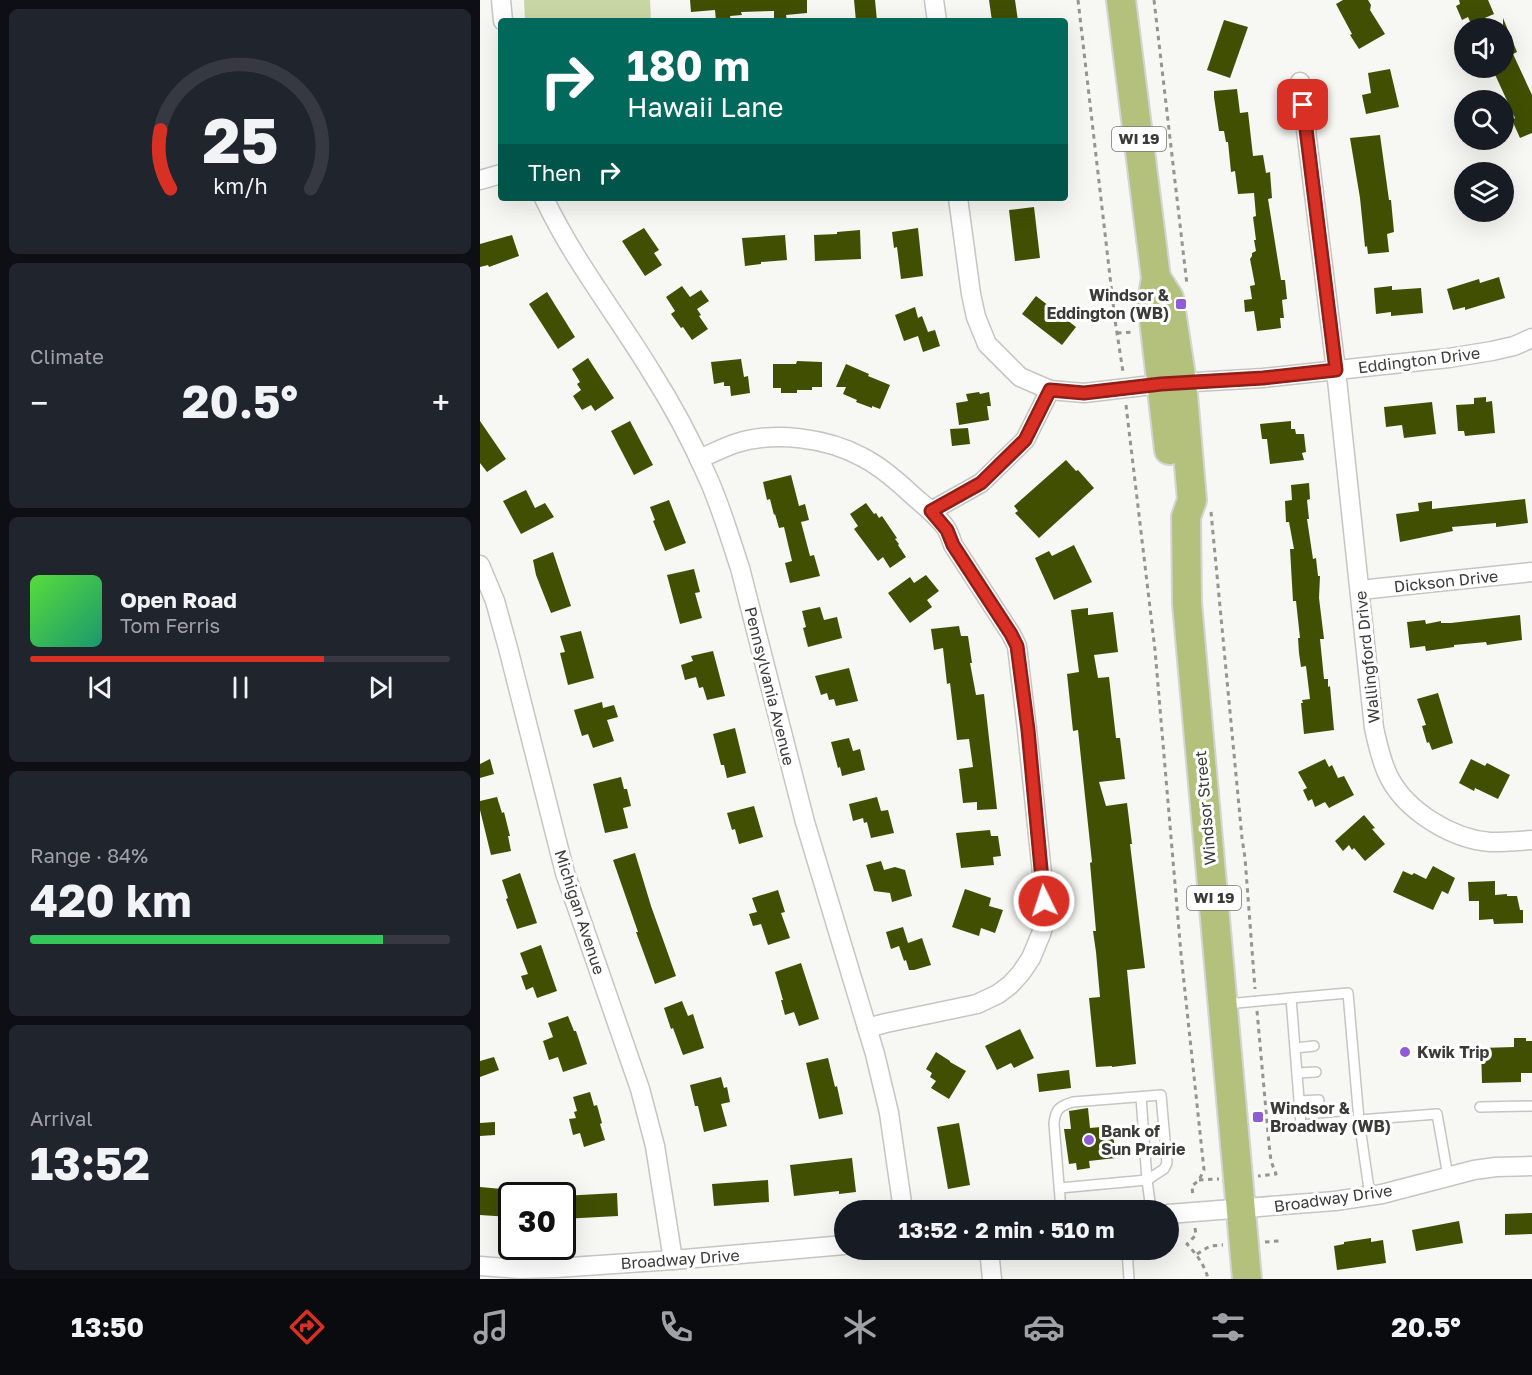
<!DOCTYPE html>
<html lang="en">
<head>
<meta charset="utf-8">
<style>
  :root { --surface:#171b24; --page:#20242c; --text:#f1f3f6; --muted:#9ea1a6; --line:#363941; --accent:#d93025 }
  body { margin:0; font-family:"Golos Text",sans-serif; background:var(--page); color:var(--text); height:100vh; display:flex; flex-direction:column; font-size:22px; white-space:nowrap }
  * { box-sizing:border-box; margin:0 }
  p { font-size:20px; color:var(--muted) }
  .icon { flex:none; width:33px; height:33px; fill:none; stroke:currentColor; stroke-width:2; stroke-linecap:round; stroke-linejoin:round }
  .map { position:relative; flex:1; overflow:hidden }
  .side { display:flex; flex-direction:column; gap:9px; padding:9px; background:#0d0f14; width:480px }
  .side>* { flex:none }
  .hud { position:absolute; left:18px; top:18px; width:570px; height:183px; border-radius:6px; box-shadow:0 6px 24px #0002; background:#00695c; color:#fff; overflow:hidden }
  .tools { position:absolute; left:974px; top:18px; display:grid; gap:12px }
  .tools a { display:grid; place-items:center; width:60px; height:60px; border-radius:50%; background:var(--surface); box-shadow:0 6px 24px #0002; font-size:30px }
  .speed { position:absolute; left:18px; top:1182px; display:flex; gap:12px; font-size:30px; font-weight:700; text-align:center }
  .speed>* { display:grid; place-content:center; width:78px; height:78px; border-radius:50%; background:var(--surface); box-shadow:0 6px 24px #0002; line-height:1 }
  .speed .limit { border:3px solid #111; border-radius:9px; background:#fff; color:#111 }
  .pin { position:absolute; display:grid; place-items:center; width:51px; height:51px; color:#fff; margin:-26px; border-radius:12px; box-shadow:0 3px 9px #0006 }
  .me { position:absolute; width:66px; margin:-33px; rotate:356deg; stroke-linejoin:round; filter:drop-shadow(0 0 4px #0008) }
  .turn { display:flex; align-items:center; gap:21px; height:126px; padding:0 30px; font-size:27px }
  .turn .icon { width:78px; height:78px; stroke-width:2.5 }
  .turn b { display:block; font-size:42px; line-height:51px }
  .then { display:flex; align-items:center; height:57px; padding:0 30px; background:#0003; gap:12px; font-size:22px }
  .big { font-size:45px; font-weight:700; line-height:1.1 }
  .side .tile { flex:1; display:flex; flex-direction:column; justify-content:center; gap:9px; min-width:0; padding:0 21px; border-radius:9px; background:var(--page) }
  .side .dial { align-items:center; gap:0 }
  .dial svg { height:156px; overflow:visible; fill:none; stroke:var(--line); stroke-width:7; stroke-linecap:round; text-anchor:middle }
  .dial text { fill:var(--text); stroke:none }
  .song { display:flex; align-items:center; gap:18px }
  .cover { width:72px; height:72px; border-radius:9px; background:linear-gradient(135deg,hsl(110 70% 55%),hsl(160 70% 35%)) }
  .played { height:6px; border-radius:3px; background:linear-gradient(90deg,var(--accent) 70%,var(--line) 70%) }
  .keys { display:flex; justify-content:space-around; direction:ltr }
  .heat { display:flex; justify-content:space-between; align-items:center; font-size:33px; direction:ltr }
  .charge { height:9px; border-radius:4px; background:linear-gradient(90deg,#34c759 84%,var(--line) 0) }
  .trip { position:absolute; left:354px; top:1200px; width:345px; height:60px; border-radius:30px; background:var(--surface); box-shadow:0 6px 24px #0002; font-weight:700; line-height:60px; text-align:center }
  .menu { display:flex; height:96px; justify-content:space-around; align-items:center; background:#090b0e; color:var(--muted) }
  .menu .icon { width:42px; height:42px }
  .menu .selected { color:var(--accent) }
  .menu b { font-size:27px; color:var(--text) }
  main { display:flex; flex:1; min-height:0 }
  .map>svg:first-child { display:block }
  .green { fill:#c9d7a6 }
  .building { fill:#414f03 }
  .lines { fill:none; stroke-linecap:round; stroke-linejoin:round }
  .service-casing { stroke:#c5c6c2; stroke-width:12 }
  .minor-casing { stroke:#c5c6c2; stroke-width:21 }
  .primary-casing { stroke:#d4d4d4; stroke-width:32 }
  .path { stroke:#949591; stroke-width:3; stroke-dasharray:4.5 4.5; stroke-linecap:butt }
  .service { stroke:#fff; stroke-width:9 }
  .minor { stroke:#fff; stroke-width:18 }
  .primary { stroke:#b3c17d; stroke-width:28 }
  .route-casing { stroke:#8d1f18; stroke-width:15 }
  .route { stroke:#d93025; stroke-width:10 }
  .poi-dot { fill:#8f5cd5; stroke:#fff; stroke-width:2 }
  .labels { text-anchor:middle; stroke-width:6; stroke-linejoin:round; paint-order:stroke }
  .shield { fill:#fff; stroke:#767675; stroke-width:1.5 }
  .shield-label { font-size:15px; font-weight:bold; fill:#3b3c3a }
  .poi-label { font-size:16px; font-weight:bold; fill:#3b3c3a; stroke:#fff; text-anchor:start }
  .street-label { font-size:16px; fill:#3b3c3a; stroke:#fff }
</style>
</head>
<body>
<main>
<section class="side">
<div class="tile dial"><svg viewBox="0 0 100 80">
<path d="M14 69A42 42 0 1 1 86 69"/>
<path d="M14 69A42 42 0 0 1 9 39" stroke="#d93025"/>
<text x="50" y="56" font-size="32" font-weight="700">25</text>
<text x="50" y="72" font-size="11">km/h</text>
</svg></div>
<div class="tile"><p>Climate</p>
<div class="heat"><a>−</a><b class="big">20.5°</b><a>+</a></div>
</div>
<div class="tile">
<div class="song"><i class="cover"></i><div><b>Open Road</b><p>Tom Ferris</p></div></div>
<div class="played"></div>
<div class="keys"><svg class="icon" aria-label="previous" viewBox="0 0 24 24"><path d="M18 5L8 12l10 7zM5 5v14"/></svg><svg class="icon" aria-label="pause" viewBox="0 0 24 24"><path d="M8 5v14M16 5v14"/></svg><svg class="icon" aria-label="next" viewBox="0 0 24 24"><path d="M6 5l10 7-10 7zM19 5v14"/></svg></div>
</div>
<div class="tile"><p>Range · 84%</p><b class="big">420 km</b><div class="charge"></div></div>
<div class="tile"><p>Arrival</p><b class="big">13:52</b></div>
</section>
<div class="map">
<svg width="1052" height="1279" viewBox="0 0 1052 1279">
  <rect width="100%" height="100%" fill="#f7f8f3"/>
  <!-- green -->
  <path class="green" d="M44,0H170L171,21H45Z"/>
  <!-- building -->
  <g class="building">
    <path d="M210,0H327V13L306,15L307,21H294V11L261,12L262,15L250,16L251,21H236L235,10L211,12Z"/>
    <path d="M374,0H395L397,21H376Z"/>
    <path d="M509,0H535L538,21H512Z"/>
    <path d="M863,0H888L891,5L890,10L905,34L879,49L870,35L872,34L856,4Z"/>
    <path d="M979,0H1008L1014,14L991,24L988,17L982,20L976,6L980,4Z"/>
    <path d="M1023,18L1037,52L1033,54L1052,95V133L1040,138L1032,120L1035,118L1012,68H1023Z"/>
    <path d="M744,20L768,27L750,78L727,70Z"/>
    <path d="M910,69L919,107L886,114L882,95L891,93L888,73Z"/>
    <path d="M757,89L760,113L768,112L773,156L783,155L786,173L790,172L792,198L788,199L801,280H805L807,299L802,300L804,318H800L801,328L777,331L774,311L765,312L764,300L772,299L770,286L775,285L770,259L772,256V253L776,251L774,240H776L773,217L776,216L774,193L758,194L755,171L751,172L748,142H746L744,131H739L734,97V91Z"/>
    <path d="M900,135L909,200H911L914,232L907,234L909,252L888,254L887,246L885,247L880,198L870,138Z"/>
    <path d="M554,207L560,258L535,261L529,210Z"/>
    <path d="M164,228L179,250L174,253L182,265L165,276L142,241Z"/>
    <path d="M438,228L443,276L421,279L417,247L414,248L412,232Z"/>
    <path d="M380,230L381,259L335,261L334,235L357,234V232Z"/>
    <path d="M32,235L39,256L9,267L8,265L0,267V244Z"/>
    <path d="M305,235L307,260L281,262V264L265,266L262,238Z"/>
    <path d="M1019,277L1025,298L985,310V307L973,310L967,289L999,279L1000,283Z"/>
    <path d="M202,286L210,297L221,290L229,301L217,309L221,315L219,316L228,329L212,340L203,327L201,328L191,314L195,311L186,297Z"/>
    <path d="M912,286V290L941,288L943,313L911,316V312L896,314L894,288Z"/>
    <path d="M67,292L95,337L78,349L49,304Z"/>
    <path d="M556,296L596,327L582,345L542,314Z"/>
    <path d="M435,307L438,318L442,316L448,332L455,330L460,346L443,352L438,336L424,341L415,315Z"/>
    <path d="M108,358L134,398L115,411L111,405L102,410L93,396L101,390L97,384L100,382L92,369Z"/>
    <path d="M261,359L264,377L268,376L270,393L251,396L250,386H244V382L234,384L231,362Z"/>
    <path d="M317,361L342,362V387H332V390H317V393H301V388H293V364H316Z"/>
    <path d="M366,364L389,374L388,376L410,385L400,409L392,406V408L376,402L377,400L363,394L366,387H356Z"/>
    <path d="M499,392L500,394L509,392L511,406H507L509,420L479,425L476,403L488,401L486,394Z"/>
    <path d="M1006,397V402L1012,401L1015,433L985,436L984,431H978L976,405L994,404V398Z"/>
    <path d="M952,402L956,434L924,438L922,425L906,427L904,407Z"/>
    <path d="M0,421L26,459L7,472L0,463Z"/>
    <path d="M150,421L173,465L154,475L131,431Z"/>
    <path d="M811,421V429H815L816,434H824L826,452L822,453L824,460L790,464L787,439H782L780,424Z"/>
    <path d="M488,428L490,444L472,446L470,429Z"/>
    <path d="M586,460L596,471L598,470L614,488L559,538L535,513L538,511L534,506Z"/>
    <path d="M311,475L319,506L325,504L329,520L321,522L330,556L334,555L340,576L310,583L305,563L312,561L304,527L299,528L295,514L294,515L290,499L287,500L283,482Z"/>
    <path d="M829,483L830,499L827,500L829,519H827L833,559L836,558L838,576H840L839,598L844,639H840L844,679H848V687L850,686L854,730L824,734L821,703H823L822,700L830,699L826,666L821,667L819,653L818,638H820L816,601H813L810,549H814L809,522H806L805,501L812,500L811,485Z"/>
    <path d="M46,490L55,508L65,503L74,517L41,534L23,501Z"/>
    <path d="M1045,499L1048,523L1016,527V523L972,527L973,531L920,542L916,514L939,511L938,503L952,501V509Z"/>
    <path d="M189,500L206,543L185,551L173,521L175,520L170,507Z"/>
    <path d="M386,503L394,514L396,513L399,518L402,516L417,538L415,539L419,544L418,545L426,557L410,568L403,557L398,561L374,529L378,526L370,514Z"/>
    <path d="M594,545L612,582L574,600L555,558L569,551L572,556Z"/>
    <path d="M73,552L91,606L71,613L56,575L53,560Z"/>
    <path d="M214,569L220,592L215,593L222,618L200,624L187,575Z"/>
    <path d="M446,575L459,591L447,600L452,607L430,623L408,593L430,577L434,583Z"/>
    <path d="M340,607L344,620L357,617L362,638L328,647L323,628L326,627L322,611Z"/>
    <path d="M608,608V615L633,612L638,652L614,655L618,678L629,677L636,738H640L645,779L619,782L626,806L647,803L652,844H650L665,968L647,970L656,1064L632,1067V1066L616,1067L609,998L620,997L616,952L613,931H616L610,863L612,862L598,730L593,731L587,674L599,672L591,610Z"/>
    <path d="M1040,615L1042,640L1007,645L1006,642L974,645V647L946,651L945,646L930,648L927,622L945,620L946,624L961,621V623H971Z"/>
    <path d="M479,626L481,636H488L492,663H490L496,695L504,694L517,809L497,810V802L483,803L479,769L493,767L489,739L477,740L470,683L467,684L463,648L454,650L451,629Z"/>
    <path d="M101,631L114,678L88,685L80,653L85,652L80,636Z"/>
    <path d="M233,651L245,696L227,700L223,687L219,688L216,677L205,680L201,665L213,661L211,656Z"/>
    <path d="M369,668L378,701L356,706L354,699L349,700L347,693L341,695L335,676Z"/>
    <path d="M958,693L973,743L952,750L949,742L947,743L942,726L946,725L937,699Z"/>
    <path d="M122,702L123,708L134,705L138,717L127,720L134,741L113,748L108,734L102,736L94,710Z"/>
    <path d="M255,728L266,773L247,778L244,765H241L233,734Z"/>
    <path d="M369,738L373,751L380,749L385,770L362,776L360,767L358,768L351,742Z"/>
    <path d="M10,759L14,774L0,778V764Z"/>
    <path d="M845,759L849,767L852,765L858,778L864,776L874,795L849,808L845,802L835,807L832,799L828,801L823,790L827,788L818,772Z"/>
    <path d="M991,759L1005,766L1007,763L1030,775L1018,799L995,788L994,791L979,783Z"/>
    <path d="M141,777L144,789H147L151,806L143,808L148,828L125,833L113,784Z"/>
    <path d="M17,797L22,813L24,812L30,836H28L31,851L11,855L0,810V801Z"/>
    <path d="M397,797L401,811L408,810L414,833L391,838L387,822L384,823L383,818L373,821L369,804Z"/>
    <path d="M274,806L283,837L259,844L255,829L252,830L247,813Z"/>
    <path d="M884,815L895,828L892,829L905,844L885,861L874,848L872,850L869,845L863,851L855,841Z"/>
    <path d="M510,830L511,836H518L521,856L513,857L514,865L481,868L476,833Z"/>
    <path d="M155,853L171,906L196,976L175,984L156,932H158L133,860Z"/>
    <path d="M401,861L404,870L415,867L425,870L432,896L412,902L410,893L394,891L386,865Z"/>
    <path d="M953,866L975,878L968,894L962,891L953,910L913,892L923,871L932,875L934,873L946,879Z"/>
    <path d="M40,873L57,923L37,929L26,899L28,898L22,880Z"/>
    <path d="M1015,881V895L1027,894V896H1037L1040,910H1043V923L1014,924L1013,919L999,920V901H989L988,882Z"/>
    <path d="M485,889L511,898L509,906L523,910L515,933L501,928L499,936L472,927Z"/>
    <path d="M298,890L305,912L301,913L310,938L288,945L281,924L273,926L269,914L277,912L272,898Z"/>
    <path d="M423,927L428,943L442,938L451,965L434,970H429L426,960L424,961L419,946L411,949L406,932Z"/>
    <path d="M61,945L77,991L57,998L53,987L46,990L41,976L48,974L40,953Z"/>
    <path d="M321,963L339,1019L319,1026L314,1012L305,1015L301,1000H303L295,972Z"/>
    <path d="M202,1001L208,1016L213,1014L224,1048L203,1055L193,1028L191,1029L184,1008Z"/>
    <path d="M88,1016L94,1031H96L107,1064L83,1072L78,1057L69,1060L63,1041L73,1037L68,1023Z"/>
    <path d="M540,1029L554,1058L534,1068L531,1063L517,1070L505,1046Z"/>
    <path d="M1034,1038H1046V1041H1052V1073H1041V1082L1002,1083L1001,1048L1034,1047Z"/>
    <path d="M456,1052L470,1061V1062L486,1071L469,1099L451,1088L456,1081L450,1077L452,1073L446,1069Z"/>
    <path d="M14,1057L19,1070L0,1077V1061Z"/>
    <path d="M348,1058L355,1087L357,1086L363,1114L339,1119L326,1063Z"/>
    <path d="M589,1070L591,1088L559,1092L557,1074Z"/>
    <path d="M241,1077L244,1088L247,1087L250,1102L241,1104L247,1126L224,1132L218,1106H215L210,1085Z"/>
    <path d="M110,1092L114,1106L117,1105L122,1123L120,1124L125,1140L104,1147L100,1133L93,1135L89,1119L96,1118L94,1112L97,1111L93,1097Z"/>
    <path d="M608,1108L610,1128L632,1126L636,1158L609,1161L610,1168L597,1170L596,1163L589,1164L584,1129H591L589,1111Z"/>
    <path d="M15,1122V1135L0,1136V1123Z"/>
    <path d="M479,1123L490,1185L468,1189L457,1127Z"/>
    <path d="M372,1158L376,1192L359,1194V1191L314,1196L310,1165Z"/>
    <path d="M288,1180L289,1202L234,1206L232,1184Z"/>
    <path d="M0,1187L32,1190V1217L0,1215Z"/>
    <path d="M137,1193L138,1216L82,1219V1196Z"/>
    <path d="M1052,1213V1234L1025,1235V1214Z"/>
    <path d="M979,1221L983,1243L936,1251L932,1230Z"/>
    <path d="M891,1238V1242L903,1240L906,1263L857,1270L854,1246L864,1244V1242Z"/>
  </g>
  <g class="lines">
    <!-- service casing -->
    <g class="service-casing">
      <g id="service">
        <path d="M746,1004L811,998L821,1125L879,1120L868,993L811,998"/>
        <path d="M815,1048L834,1046"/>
        <path d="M817,1073L836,1072"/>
        <path d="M661,1097L667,1180L671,1210"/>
        <path d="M819,1101L839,1100"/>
        <path d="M1000,1107L1052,1106"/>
        <path d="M580,1188L667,1180L684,1169L687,1163L681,1095L593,1102C579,1106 575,1110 574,1124L581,1210"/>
        <path d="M890,1196L879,1120L957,1114L968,1176"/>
        <path d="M647,1250L649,1279"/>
      </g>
    </g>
    <!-- minor casing -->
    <g class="minor-casing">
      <g id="minor">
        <path d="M21,0L23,21"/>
        <path d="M454,0L457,21"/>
        <path d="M820,82L856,370L894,728C898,745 901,762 909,777C926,811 972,839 1010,842C1024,842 1038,841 1052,840"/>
        <path d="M0,180L21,174"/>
        <path d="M64,198C93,260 137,315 172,373C193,406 212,442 228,478C241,507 250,538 260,568L325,822L395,1054L409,1113L423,1210"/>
        <path d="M478,198L491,294L496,317L507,344L540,377L570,390L604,393L681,384L783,378L969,358L1012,351L1034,346L1052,338"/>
        <path d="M219,459C231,454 244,447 257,443C295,431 347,438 382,457C400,466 415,479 430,493C442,504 456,514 466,528C469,533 471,539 473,545L531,634L537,646L547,730L563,883L565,920L561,934L551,958L541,973L530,985L518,994L497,1004L406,1023L387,1028"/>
        <path d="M451,511L501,483L545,440L570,390"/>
        <path d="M0,565L15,601L28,648L85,873L160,1089L175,1146L193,1260"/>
        <path d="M880,590L1052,572"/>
        <path d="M688,1214L855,1201L902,1194L994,1170L1016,1167L1052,1166"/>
        <path d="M509,1250L512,1279"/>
        <path d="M0,1266L40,1269L76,1268L193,1260L364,1245"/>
      </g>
    </g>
    <!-- primary casing -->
    <g class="primary-casing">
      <g id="primary">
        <path d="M641,0L676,278L672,302L689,450"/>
        <path d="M676,278L689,298L702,383L712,500L706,517L707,603L767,1279"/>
      </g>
    </g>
    <!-- path -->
    <g class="path">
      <path d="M598,0L635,320L643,372"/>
      <path d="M674,0L707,285"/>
      <path d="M637,333L653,332"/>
      <path d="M646,405L675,650L701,954L724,1170L719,1180L712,1186L713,1197"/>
      <path d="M731,512L762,838L765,858L775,989"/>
      <path d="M777,1011L789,1144L791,1161L796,1174L778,1176"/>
      <path d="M719,1180L739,1179"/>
      <path d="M715,1228L716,1235L707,1244C716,1254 725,1265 728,1279"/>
      <path d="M785,1242L799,1241"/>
      <path d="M717,1254L730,1246L743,1245"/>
    </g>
    <!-- service -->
    <use href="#service" class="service"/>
    <!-- minor -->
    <use href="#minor" class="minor"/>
    <!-- primary -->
    <use href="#primary" class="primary"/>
  </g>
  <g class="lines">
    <!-- route casing -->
    <g class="route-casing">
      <path id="route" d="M564,901L548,730L537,646L531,634L473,545L467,530L451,511L501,483L545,440L570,390L604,393L681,384L783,378L856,370L823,105"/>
    </g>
    <!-- route -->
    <use href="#route" class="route"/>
  </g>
  <!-- markers -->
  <g class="poi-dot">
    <rect x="695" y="298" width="12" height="12" rx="3"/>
    <circle cx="925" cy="1052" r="6"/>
    <rect x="772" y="1111" width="12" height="12" rx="3"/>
    <circle cx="609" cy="1140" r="6"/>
  </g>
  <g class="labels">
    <!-- shield labels -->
    <g class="shield">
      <rect x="632" y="127" width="54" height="24" rx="4.5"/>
      <rect x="707" y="886" width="54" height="24" rx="4.5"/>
    </g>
    <g class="shield-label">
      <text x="659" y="144">WI 19</text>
      <text x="734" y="903">WI 19</text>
    </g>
    <!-- poi labels -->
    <g class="poi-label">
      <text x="689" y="301" text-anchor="end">Windsor &amp;<tspan x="689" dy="18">Eddington (WB)</tspan></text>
      <text x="937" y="1058">Kwik Trip</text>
      <text x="790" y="1114">Windsor &amp;<tspan x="790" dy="18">Broadway (WB)</tspan></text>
      <text x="621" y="1137">Bank of<tspan x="621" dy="18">Sun Prairie</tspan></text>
    </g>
    <!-- street labels -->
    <g class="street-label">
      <text transform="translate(939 360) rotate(-7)" y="6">Eddington Drive</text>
      <text transform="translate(966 581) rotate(-6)" y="6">Dickson Drive</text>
      <text transform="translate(887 657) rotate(-96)" y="6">Wallingford Drive</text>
      <text transform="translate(290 686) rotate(76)" y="6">Pennsylvania Avenue</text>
      <text transform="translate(725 808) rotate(-95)" y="6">Windsor Street</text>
      <text transform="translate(100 912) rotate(72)" y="6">Michigan Avenue</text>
      <text transform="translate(853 1198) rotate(-8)" y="6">Broadway Drive</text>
      <text transform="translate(200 1259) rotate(-4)" y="6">Broadway Drive</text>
    </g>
  </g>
</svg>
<div class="tools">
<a><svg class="icon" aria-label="sound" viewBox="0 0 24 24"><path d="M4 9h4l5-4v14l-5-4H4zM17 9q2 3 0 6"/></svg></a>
<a><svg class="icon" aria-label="search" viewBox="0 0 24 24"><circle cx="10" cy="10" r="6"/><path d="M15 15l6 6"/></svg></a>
<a><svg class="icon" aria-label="layers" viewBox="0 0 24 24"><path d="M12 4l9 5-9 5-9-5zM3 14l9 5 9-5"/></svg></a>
</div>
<div class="speed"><div class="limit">30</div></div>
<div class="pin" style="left:823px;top:105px;background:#d93025"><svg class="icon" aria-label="arrive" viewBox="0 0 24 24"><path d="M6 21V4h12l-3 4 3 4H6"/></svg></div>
<svg class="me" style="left:564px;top:901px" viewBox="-20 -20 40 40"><circle r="17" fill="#d93025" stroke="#fff" stroke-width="3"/><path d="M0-11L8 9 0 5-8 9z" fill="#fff"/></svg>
<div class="trip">13:52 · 2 min · 510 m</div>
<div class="hud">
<div class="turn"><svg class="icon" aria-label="right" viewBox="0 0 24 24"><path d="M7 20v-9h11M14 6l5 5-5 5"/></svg><div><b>180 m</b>Hawaii Lane</div></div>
<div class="then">Then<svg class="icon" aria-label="right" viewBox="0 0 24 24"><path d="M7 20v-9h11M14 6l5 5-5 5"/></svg></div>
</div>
</div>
</main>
<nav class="menu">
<b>13:50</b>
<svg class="icon selected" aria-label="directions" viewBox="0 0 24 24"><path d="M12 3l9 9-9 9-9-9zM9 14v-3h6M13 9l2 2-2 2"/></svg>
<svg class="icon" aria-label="music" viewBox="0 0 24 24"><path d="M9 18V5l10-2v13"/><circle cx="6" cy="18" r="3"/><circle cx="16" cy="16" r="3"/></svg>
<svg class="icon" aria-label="phone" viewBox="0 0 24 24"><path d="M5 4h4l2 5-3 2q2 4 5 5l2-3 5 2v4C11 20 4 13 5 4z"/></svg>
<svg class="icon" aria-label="climate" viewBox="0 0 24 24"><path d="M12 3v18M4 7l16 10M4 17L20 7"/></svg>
<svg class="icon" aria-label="car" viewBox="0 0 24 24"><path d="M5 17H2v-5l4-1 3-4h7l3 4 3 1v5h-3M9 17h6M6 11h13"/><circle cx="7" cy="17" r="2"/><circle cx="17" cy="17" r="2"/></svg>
<svg class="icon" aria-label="filters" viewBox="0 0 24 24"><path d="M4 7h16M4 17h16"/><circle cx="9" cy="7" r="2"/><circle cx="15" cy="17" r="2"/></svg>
<b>20.5°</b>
</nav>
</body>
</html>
